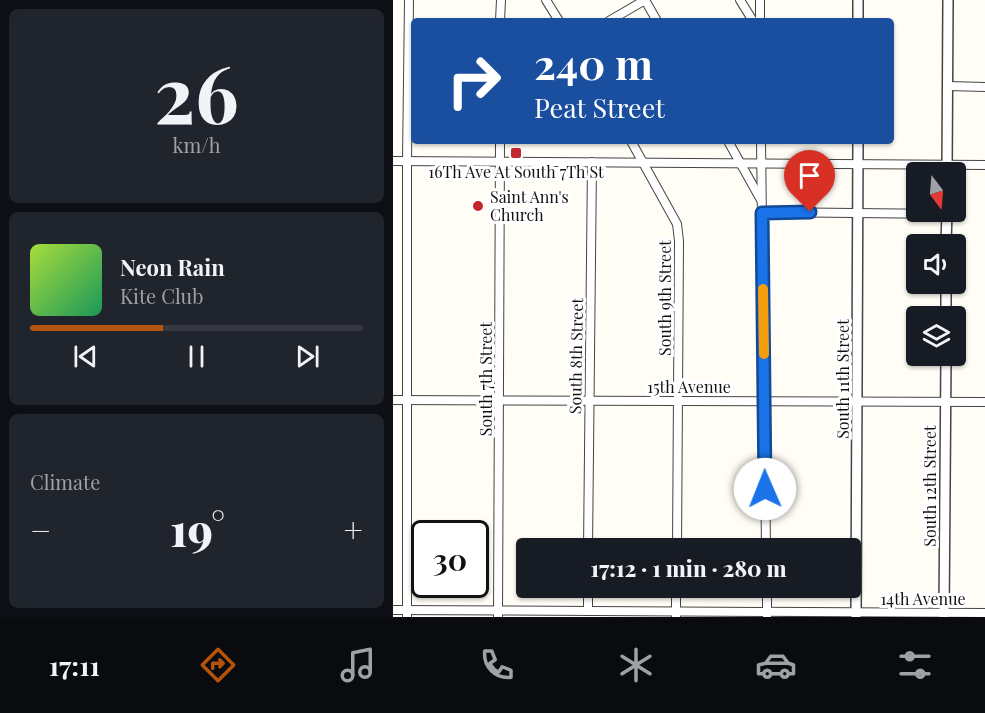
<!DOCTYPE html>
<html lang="en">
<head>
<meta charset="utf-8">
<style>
  :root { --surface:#171b24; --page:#20242c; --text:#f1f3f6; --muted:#9ea1a6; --line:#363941; --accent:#b45309 }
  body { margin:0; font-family:"Playfair Display",serif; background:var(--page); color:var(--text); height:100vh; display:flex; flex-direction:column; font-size:22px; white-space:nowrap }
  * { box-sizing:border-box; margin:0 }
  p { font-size:20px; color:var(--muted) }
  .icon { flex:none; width:33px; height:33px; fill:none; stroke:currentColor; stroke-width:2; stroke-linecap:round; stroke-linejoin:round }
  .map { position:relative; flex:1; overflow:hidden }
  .panel { display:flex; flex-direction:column; gap:9px; padding:9px; background:#0d0f14; width:393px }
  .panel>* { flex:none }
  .banner { position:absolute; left:18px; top:18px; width:483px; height:126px; border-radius:6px; box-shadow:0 2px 4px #0004; background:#1a4fa0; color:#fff; overflow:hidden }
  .needle { width:39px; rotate:164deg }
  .tools { position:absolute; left:513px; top:162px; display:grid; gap:12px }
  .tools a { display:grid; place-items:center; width:60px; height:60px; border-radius:6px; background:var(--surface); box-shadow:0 2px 4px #0004; font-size:30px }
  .speed { position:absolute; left:18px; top:520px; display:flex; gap:12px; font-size:30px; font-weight:700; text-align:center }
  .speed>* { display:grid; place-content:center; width:78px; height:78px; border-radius:50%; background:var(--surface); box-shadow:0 2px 4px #0004; line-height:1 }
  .speed .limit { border:3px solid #111; border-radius:9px; background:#fff; color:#111 }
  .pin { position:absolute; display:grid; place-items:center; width:51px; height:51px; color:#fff; margin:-62px -26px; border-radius:50% 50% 50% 0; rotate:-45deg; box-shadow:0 0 6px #0007 }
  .pin .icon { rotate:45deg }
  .me { position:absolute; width:66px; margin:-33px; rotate:359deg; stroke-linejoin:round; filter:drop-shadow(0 0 4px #0008) }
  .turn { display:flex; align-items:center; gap:21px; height:126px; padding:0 24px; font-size:27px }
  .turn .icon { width:78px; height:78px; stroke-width:2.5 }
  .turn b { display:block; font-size:42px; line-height:51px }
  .big { font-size:45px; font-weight:800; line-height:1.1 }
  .panel .tile { flex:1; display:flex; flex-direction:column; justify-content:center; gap:9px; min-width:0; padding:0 21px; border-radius:9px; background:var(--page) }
  .panel .dial { align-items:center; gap:0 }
  .dial b { font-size:78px; line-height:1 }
  .song { display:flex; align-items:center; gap:18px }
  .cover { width:72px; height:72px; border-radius:9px; background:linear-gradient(135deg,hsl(80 70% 55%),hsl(150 70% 35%)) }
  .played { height:6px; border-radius:3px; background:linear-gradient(90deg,var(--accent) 40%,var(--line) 40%) }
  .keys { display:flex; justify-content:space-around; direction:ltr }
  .heat { display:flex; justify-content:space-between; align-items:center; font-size:33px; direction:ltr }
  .trip { position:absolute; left:123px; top:538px; width:345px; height:60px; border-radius:6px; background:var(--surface); box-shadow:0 2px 4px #0004; font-weight:800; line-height:60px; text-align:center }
  .menu { display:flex; height:96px; justify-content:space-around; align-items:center; background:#090b0e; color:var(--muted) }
  .menu .icon { width:42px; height:42px }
  .menu .current { color:var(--accent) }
  .menu b { font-size:27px; color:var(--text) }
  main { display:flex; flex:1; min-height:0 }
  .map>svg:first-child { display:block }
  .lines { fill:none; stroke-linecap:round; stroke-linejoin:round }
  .minor-casing { stroke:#444; stroke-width:10 }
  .tertiary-casing { stroke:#444; stroke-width:12 }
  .minor { stroke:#fff; stroke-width:8 }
  .tertiary { stroke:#fff; stroke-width:9 }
  .route-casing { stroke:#114b97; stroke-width:15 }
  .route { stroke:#1a73e8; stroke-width:10 }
  .slow { stroke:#f59e0b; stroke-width:10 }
  .poi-dot { fill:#c4262e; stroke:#fff; stroke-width:2 }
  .labels { text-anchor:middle; stroke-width:6; stroke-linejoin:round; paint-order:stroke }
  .poi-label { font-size:16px; fill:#111; stroke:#fff }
  .street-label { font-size:16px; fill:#111; stroke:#fff }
</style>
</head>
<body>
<main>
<section class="panel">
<div class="tile dial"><b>26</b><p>km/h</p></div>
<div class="tile">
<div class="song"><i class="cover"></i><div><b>Neon Rain</b><p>Kite Club</p></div></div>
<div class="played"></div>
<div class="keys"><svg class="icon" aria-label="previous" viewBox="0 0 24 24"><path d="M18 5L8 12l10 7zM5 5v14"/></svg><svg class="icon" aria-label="pause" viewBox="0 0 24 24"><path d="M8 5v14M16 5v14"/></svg><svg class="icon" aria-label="next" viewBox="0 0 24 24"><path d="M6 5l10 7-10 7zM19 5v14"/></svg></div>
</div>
<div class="tile"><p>Climate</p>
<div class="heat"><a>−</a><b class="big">19°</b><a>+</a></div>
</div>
</section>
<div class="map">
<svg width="592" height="617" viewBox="0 0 592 617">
  <rect width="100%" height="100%" fill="#fffdf5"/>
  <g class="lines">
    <!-- minor casing -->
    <g class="minor-casing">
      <g id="minor">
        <path d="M153,0L166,21"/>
        <path d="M347,0L360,21"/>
        <path d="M367,0V21"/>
        <path d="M107,21L108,0"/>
        <path d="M216,21L252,0L264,21"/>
        <path d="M555,86L592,87"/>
        <path d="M238,141L284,224L286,241L284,549"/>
        <path d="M335,141L368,200"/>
        <path d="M368,141L373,549"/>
        <path d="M0,161L592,165"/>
        <path d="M369,212L554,214"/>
        <path d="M0,400L592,402"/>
        <path d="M195,549L199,162"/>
        <path d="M374,588V616"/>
        <path d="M0,610L592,613"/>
        <path d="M195,611V588"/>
        <path d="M14,617V161L16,0"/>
        <path d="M105,617L107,141"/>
        <path d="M283,617V588"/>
      </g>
    </g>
    <!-- tertiary casing -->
    <g class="tertiary-casing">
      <g id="tertiary">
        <path d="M465,21V0"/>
        <path d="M554,172L555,0"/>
        <path d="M553,244L554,212"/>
        <path d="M553,316V284"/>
        <path d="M463,617L465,141"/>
        <path d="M551,617L553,356"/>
      </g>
    </g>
    <!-- minor -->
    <use href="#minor" class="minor"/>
    <!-- tertiary -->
    <use href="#tertiary" class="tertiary"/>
  </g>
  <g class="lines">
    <!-- route casing -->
    <g class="route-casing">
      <path id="route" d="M372,489L369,213L417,212"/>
    </g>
    <!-- route -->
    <use href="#route" class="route"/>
    <!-- slow -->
    <path class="slow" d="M370,289L371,354"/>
  </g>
  <!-- markers -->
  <g class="poi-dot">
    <rect x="117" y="147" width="12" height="12" rx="3"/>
    <circle cx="85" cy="206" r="6"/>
  </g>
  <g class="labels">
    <!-- poi labels -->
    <g class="poi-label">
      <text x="123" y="178">16Th Ave At South 7Th St</text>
      <text x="97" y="203" text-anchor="start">Saint Ann's<tspan x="97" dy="18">Church</tspan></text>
    </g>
    <!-- street labels -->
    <g class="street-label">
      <text transform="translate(272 298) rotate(-90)" y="6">South 9th Street</text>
      <text transform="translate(183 356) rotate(-89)" y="6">South 8th Street</text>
      <text transform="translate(93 379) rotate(-90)" y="6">South 7th Street</text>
      <text transform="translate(450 379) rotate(-90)" y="6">South 11th Street</text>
      <text x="296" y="393">15th Avenue</text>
      <text transform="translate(537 486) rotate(-90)" y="6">South 12th Street</text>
      <text x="530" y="605">14th Avenue</text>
    </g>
  </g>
</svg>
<div class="tools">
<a><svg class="needle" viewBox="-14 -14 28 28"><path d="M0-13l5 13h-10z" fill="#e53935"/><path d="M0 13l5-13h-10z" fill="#9ea1a6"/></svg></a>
<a><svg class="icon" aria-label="sound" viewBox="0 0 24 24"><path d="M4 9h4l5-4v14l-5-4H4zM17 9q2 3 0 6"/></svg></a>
<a><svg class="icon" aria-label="layers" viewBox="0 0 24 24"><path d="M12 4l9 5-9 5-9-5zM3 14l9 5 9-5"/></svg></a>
</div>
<div class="speed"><div class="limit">30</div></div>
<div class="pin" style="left:417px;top:212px;background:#d93025"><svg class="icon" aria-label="arrive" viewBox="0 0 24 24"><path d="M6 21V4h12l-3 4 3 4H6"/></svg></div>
<svg class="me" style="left:372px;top:489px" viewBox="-20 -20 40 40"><circle r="19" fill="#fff"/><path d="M0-13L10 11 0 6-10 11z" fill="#1a73e8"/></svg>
<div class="trip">17:12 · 1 min · 280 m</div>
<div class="banner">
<div class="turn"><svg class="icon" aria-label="right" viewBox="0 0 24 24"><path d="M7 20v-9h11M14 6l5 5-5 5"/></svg><div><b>240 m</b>Peat Street</div></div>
</div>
</div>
</main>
<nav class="menu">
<b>17:11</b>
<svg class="icon current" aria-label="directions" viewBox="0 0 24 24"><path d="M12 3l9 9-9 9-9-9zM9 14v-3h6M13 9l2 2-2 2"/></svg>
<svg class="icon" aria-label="music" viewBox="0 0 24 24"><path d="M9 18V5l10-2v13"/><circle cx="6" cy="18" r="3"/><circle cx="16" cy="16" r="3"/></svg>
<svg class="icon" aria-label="phone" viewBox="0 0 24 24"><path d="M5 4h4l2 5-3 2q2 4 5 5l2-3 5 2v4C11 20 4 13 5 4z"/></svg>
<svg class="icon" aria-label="climate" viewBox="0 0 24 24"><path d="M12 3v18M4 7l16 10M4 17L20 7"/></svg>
<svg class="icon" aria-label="car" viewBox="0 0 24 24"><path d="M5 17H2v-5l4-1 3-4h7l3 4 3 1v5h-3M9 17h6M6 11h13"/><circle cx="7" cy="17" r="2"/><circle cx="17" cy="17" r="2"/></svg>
<svg class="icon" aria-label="filters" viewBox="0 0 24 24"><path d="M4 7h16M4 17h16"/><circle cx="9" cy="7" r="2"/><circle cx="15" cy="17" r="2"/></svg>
</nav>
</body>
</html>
